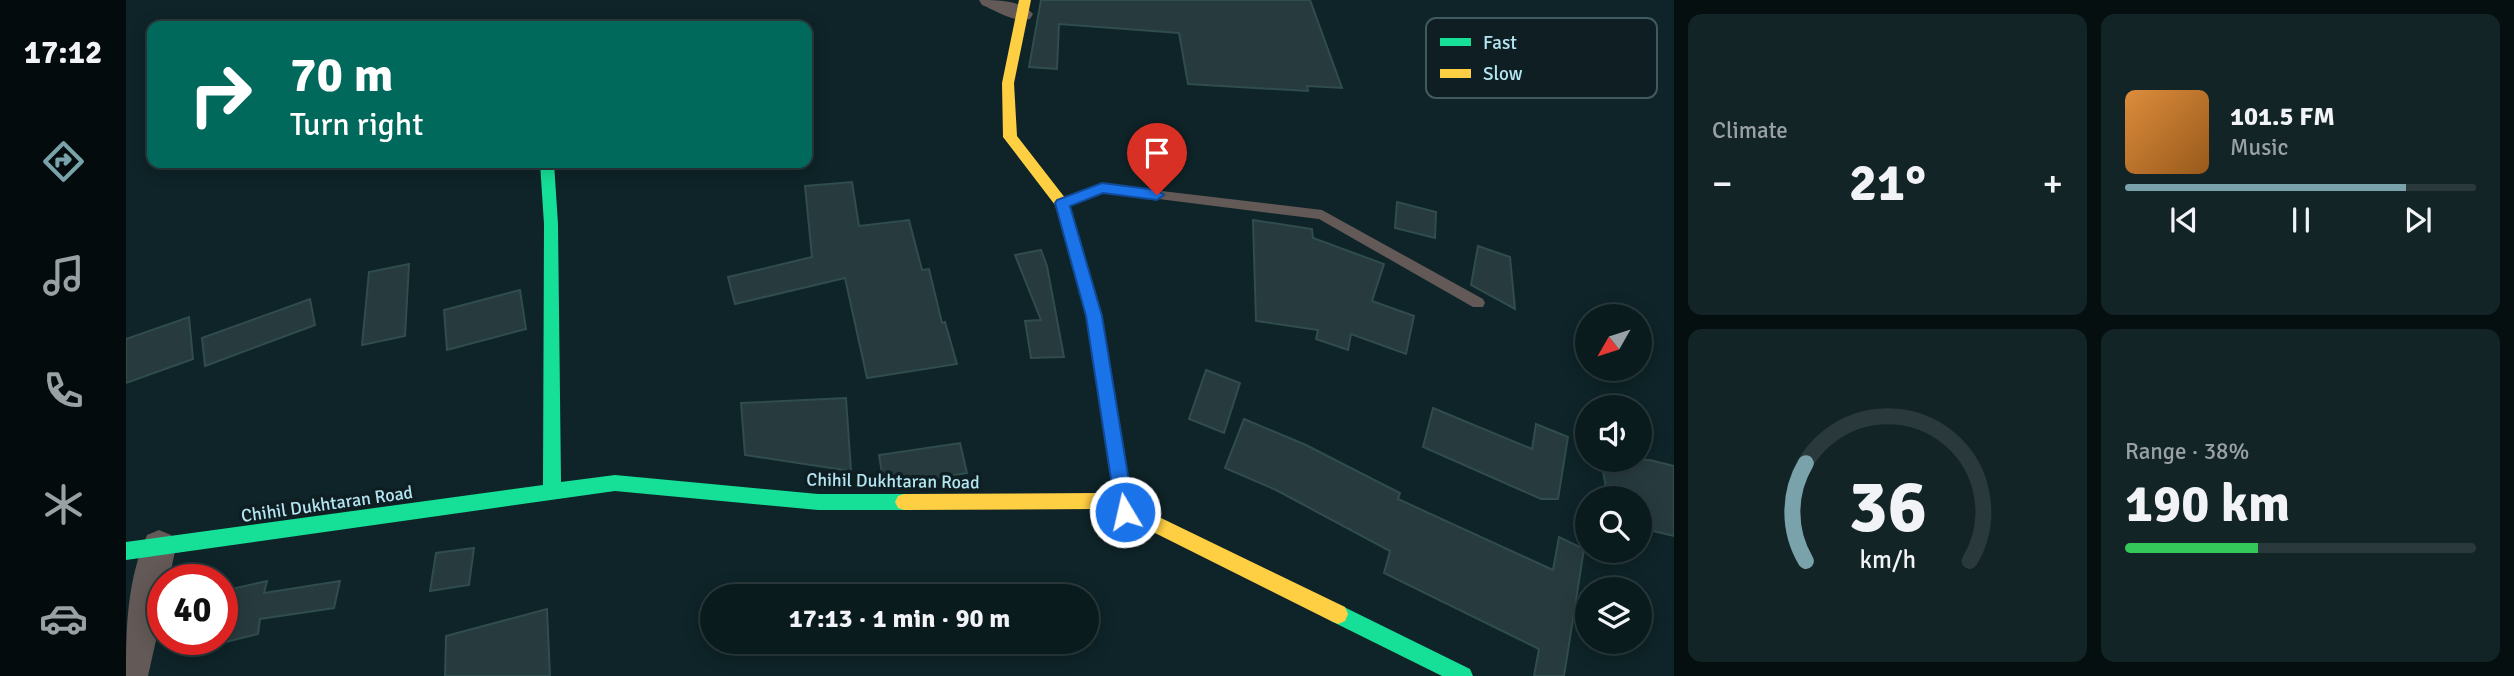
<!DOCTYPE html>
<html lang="en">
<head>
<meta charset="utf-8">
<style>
  :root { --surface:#0a1b1e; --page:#132427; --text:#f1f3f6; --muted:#99a1a4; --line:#2a393c; --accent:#7aa2ab }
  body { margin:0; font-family:Signika,sans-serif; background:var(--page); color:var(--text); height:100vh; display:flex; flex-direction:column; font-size:26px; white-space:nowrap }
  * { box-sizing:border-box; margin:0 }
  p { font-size:23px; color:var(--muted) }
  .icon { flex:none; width:38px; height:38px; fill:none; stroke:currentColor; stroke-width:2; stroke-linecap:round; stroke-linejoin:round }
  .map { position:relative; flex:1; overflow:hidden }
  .side { display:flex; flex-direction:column; gap:14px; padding:14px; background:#060f10; width:840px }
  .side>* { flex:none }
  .top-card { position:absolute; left:21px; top:21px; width:665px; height:147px; border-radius:14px; box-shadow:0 4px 18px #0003,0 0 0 2px var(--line); background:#00695c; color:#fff; overflow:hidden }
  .needle { width:46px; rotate:231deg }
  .controls { position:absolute; left:1449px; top:304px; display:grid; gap:14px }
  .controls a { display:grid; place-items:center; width:77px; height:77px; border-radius:50%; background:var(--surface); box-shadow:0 4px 18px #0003,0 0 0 2px var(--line); font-size:35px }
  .speed { position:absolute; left:21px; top:564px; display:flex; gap:14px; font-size:35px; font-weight:700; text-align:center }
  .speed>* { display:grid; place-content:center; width:91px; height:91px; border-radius:50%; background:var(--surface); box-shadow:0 4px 18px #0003,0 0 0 2px var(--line); line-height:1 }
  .speed .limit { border:10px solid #d22; background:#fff; color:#111 }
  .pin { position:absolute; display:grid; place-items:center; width:60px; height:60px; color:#fff; margin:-72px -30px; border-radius:50% 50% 50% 0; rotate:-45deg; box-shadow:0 0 7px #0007 }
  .pin .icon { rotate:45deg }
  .me { position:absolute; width:77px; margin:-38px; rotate:351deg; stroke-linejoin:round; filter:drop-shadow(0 0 5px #0008) }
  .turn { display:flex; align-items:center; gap:24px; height:147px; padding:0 28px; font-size:32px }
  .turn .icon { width:91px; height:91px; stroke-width:2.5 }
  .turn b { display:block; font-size:49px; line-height:60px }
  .big { font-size:52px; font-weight:700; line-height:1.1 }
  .side .tile { flex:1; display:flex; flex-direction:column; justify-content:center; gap:10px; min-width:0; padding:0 24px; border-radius:14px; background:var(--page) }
  .side .dial { align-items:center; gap:0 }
  .dial svg { height:182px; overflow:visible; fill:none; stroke:var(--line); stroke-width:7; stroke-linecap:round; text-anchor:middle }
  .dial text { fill:var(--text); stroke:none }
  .song { display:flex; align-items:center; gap:21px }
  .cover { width:84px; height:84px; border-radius:10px; background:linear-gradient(135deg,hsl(30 70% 55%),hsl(30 70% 35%)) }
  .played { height:7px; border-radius:4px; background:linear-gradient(90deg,var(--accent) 80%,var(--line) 80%) }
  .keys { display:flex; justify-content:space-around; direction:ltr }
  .heat { display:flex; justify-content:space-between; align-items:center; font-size:38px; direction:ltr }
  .charge { height:10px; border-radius:5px; background:linear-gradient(90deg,#34c759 38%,var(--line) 0) }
  .side .tiles { flex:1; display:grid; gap:14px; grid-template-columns:repeat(2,1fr) }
  .trip { position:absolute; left:574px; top:584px; width:399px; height:70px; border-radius:35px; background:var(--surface); box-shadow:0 4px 18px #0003,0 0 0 2px var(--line); font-weight:700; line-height:70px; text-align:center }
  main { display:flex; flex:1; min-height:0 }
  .tabs { display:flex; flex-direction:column; width:126px; justify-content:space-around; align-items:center; background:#040b0c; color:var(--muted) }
  .tabs .icon { width:49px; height:49px }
  .tabs .on { color:var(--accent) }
  .tabs b { font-size:32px; color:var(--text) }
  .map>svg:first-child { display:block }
  .building { fill:#273b3e; stroke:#304c4d; stroke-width:2 }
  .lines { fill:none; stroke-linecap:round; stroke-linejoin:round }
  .lane { fill:#635a57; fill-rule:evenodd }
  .street { fill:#635a57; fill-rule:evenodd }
  .fast { fill:#16e098; fill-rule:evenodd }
  .slow { fill:#ffcf43; fill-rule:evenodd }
  .route { fill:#1a73e8; stroke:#114b97; stroke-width:2 }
  .labels { text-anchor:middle; stroke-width:7; stroke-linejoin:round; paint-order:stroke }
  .street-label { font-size:18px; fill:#b4e6f2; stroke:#0f1e22 }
  .key { fill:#0f1e22; stroke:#415a60; stroke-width:2 }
  .key-label { font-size:19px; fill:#b4e6f2 }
</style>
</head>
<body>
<main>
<nav class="tabs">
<b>17:12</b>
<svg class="icon on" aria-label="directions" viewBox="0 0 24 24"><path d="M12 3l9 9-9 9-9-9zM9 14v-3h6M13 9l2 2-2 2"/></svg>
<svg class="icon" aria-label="music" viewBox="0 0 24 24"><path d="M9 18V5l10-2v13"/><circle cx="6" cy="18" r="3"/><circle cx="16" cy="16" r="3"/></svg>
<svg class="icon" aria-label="phone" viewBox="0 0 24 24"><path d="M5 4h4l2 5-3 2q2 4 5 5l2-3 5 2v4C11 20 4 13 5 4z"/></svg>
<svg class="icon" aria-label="climate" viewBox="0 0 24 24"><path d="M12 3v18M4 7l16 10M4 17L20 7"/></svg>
<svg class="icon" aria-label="car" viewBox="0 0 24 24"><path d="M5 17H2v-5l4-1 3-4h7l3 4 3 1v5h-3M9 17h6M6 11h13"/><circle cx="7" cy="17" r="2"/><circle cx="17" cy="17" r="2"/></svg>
</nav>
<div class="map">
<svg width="1548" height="676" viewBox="0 0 1548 676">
  <rect width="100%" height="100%" fill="#0e2428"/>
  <!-- building -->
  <g class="building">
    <path d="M915,0H1184L1216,88L1181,86L1182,91L1062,84L1053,33L933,24L931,69L903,67Z"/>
    <path d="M726,182L733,226L783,220L796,270L803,269L816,323L819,322L831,364L741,378L719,278L609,304L602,277L686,257L679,186Z"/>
    <path d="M1271,202L1310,212L1309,238L1269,228Z"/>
    <path d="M1127,220L1186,229L1187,238L1258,264L1246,301L1288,316L1280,354L1225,334L1222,350L1190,339L1192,330L1130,321Z"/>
    <path d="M1352,246L1384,257L1389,309L1345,285Z"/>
    <path d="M915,250L921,266L938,357L905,358L899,321L915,320L889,255Z"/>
    <path d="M283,264L279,336L236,345L243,272Z"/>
    <path d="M394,290L400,329L321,350L318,310Z"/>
    <path d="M184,299L189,325L79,366L76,338Z"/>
    <path d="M63,317L67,359L0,383V339Z"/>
    <path d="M1080,370L1114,383L1098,433L1063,419Z"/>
    <path d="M720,398L725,471L619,455L615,403Z"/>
    <path d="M1307,408L1406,449L1410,424L1442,437L1432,499H1415L1297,447Z"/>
    <path d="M1118,419L1180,445L1274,493L1272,499L1427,570L1433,537L1458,549L1438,676H1408L1413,649L1258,573L1264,551L1150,490L1099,468Z"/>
    <path d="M834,443L841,473L804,479H757L753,455Z"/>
    <path d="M1475,460H1524L1548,466V536L1514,528V499H1482Z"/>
    <path d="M348,548L343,585L304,591L310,553Z"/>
    <path d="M141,581L138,593L214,581L208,608L134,619L132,634L96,643V591Z"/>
    <path d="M421,609L424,676H319L320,636Z"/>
  </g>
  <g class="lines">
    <!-- lane -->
    <path class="lane" d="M976,184L1196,210L1357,299L1359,303L1357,307H1347L1193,219L977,192L936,208L930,203L932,200Z"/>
    <!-- street -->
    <g class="street">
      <path d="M853,0C871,0 895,0 907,14L904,19C888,23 871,11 856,5Z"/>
      <path d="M33,530L45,535L50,547L43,579H37V609L22,676H0C0,627 1,581 21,535Z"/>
    </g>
    <!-- fast -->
    <g class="fast">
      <path d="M414,163H428L432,224L435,482L489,475L692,494H778L784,496L787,502L784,508L778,510H692L489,491L0,560V542L417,485L418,224Z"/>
      <path d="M958,274L965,280L976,316L1008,512L1005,518L999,520L993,518L990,512L960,316L951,280Z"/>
      <path d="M1212,604L1344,669L1347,676H1316L1205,621L1202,614L1205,607Z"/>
    </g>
    <!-- slow -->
    <g class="slow">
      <path d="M893,0H905L888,83L891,136L943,203L965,280L958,286L951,280L929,205L877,137L876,83Z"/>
      <path d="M974,493L1033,517L1219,607L1222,614L1219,621L1212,624L1205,621L1021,529L973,509L778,510L772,508L769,502L772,496L778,494Z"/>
    </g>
  </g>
  <!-- route -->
  <path class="route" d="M976,183L1031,190L1038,195L1031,200L977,193L944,206L976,316L1008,512L1006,518L999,520L993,518L990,512L960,316L929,203L931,200Z"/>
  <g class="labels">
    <!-- street labels -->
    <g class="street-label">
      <text transform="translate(767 481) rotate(1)" y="6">Chihil Dukhtaran Road</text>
      <text transform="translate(201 504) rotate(-8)" y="6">Chihil Dukhtaran Road</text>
    </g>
  </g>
  <!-- legend -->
  <rect x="1300" y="18" width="231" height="80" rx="10" class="key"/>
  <rect x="1314" y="38" width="31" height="8" fill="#16e098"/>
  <rect x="1314" y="69" width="31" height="9" fill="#ffcf43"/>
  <g class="key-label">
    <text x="1357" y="49">Fast</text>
    <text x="1357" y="80">Slow</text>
  </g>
</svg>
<div class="controls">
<a><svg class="needle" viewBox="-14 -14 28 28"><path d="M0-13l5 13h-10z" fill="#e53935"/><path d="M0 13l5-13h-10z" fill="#99a1a4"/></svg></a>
<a><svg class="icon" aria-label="sound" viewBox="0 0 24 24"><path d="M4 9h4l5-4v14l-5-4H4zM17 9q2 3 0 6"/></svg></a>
<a><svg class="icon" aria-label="search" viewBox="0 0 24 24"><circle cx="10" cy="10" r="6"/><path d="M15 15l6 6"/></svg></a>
<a><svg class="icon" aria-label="layers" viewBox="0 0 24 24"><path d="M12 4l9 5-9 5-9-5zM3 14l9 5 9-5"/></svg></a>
</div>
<div class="speed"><div class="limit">40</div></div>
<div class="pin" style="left:1031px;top:195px;background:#d93025"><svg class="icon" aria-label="arrive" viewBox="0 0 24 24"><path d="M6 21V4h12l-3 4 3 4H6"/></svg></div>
<svg class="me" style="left:999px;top:512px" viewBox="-20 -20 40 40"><circle r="17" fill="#1a73e8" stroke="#fff" stroke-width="3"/><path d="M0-11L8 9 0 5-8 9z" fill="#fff"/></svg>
<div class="trip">17:13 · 1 min · 90 m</div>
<div class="top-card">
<div class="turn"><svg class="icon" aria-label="right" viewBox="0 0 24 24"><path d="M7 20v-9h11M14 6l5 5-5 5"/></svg><div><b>70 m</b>Turn right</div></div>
</div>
</div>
<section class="side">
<div class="tiles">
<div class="tile"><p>Climate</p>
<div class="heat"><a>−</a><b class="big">21°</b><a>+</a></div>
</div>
<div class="tile">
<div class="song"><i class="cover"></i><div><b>101.5 FM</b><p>Music</p></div></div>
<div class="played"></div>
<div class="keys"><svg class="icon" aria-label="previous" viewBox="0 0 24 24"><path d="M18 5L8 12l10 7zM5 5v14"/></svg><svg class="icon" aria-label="pause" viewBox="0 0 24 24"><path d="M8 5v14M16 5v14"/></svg><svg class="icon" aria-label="next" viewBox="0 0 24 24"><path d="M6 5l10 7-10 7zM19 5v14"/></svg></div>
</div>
<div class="tile dial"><svg viewBox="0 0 100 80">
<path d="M14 69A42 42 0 1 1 86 69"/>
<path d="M14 69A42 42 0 0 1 14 26" stroke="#7aa2ab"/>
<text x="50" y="56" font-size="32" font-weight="700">36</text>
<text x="50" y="72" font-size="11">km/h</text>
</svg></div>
<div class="tile"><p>Range · 38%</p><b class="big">190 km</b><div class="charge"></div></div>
</div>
</section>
</main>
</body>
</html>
